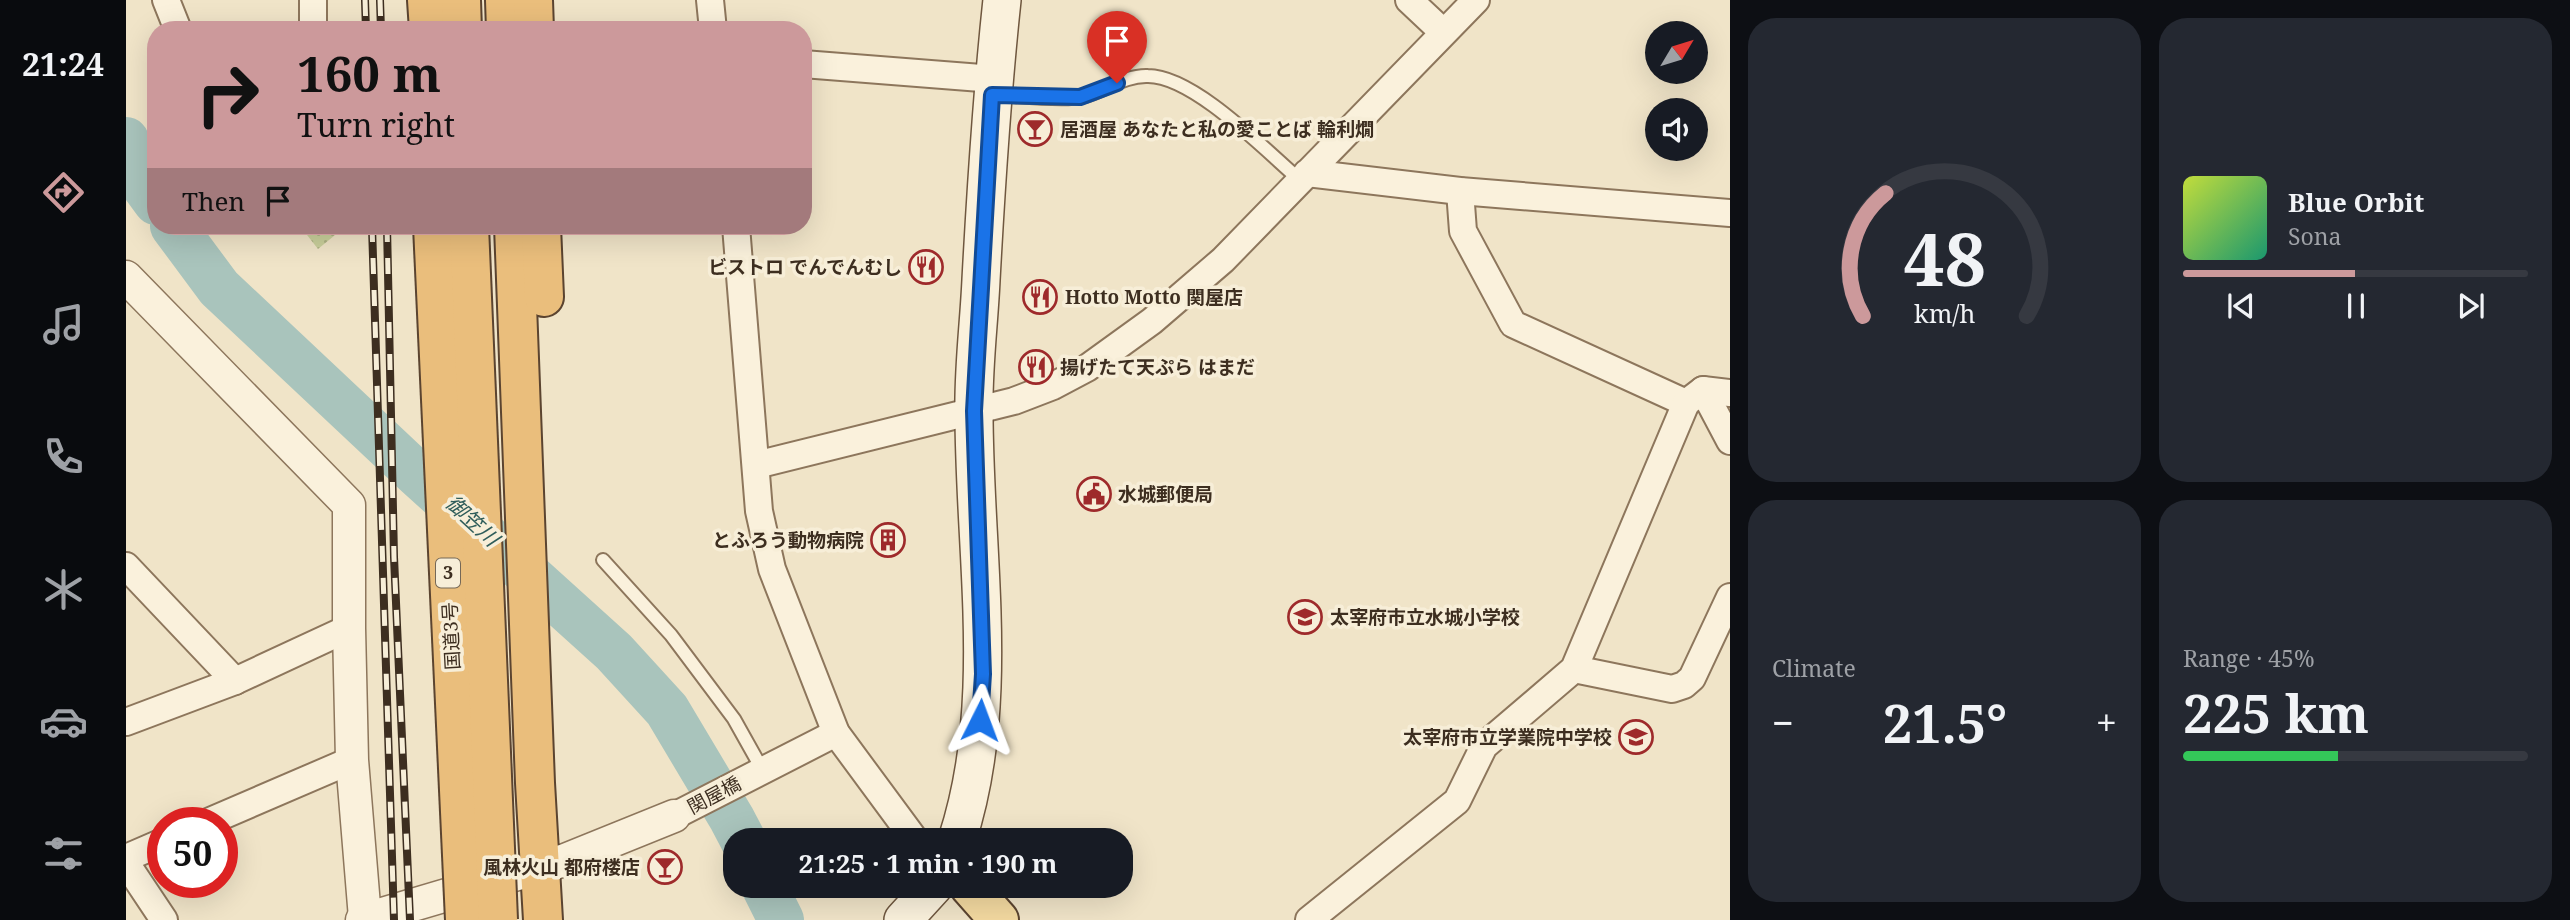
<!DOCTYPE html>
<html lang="en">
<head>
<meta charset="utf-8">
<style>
  :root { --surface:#171b24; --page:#242831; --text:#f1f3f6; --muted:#9ea1a6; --line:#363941; --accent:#cc999b }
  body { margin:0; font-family:"Noto Serif","Noto Sans JP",serif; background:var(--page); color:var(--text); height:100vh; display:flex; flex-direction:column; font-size:26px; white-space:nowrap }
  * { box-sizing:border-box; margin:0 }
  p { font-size:23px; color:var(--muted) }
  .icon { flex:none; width:38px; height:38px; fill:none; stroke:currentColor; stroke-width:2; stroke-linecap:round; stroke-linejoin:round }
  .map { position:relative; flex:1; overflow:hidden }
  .drawer { display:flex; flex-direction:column; gap:18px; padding:18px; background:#0d0f14; width:840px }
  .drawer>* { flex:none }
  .guide { position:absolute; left:21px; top:21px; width:665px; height:214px; border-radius:28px; box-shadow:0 7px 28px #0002; background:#cc999b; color:#111; overflow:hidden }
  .needle { width:46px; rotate:52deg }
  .buttons { position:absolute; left:1519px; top:21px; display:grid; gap:14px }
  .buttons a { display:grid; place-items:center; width:63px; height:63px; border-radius:50%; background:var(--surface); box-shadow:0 7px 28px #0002; font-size:35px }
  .speed { position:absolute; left:21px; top:807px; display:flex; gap:14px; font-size:35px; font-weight:700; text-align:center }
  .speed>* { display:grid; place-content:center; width:91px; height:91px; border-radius:50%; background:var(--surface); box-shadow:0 7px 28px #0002; line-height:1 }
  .speed .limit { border:10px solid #d22; background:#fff; color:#111 }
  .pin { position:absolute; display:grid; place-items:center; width:60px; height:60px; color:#fff; margin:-72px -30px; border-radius:50% 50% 50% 0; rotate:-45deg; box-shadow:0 0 7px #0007 }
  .pin .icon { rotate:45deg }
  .me { position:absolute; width:77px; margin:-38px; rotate:3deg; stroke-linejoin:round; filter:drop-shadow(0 0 5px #0008) }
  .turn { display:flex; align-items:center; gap:24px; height:147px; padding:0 35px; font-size:32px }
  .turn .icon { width:91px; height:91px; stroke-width:2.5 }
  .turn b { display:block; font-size:49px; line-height:60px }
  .then { display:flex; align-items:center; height:66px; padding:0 35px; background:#0003; gap:14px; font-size:26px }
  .big { font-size:52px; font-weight:700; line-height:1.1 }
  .drawer .tile { flex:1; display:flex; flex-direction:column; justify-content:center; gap:10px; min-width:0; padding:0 24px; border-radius:28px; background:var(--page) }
  .drawer .dial { align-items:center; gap:0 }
  .dial svg { height:182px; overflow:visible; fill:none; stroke:var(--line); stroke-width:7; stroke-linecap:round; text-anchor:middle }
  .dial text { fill:var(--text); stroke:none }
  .song { display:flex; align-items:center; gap:21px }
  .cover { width:84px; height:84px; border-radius:10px; background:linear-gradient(135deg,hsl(70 70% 55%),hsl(160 70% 35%)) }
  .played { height:7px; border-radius:4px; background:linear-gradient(90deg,var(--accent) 50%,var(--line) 50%) }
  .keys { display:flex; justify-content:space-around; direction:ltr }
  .heat { display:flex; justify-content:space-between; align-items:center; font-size:38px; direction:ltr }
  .charge { height:10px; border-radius:5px; background:linear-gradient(90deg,#34c759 45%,var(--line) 0) }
  .drawer .tiles { flex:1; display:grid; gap:18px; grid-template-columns:repeat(2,1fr) }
  .trip { position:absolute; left:597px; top:828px; width:410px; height:70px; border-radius:28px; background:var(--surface); box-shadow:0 7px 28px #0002; font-weight:700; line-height:70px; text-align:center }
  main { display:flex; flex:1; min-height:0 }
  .tabs { display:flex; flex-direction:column; width:126px; justify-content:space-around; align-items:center; background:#090b0e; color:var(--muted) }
  .tabs .icon { width:49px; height:49px }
  .tabs .current { color:var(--accent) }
  .tabs b { font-size:32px; color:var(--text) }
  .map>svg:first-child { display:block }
  .park { fill:url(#park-dots) }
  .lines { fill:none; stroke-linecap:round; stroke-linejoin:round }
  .river { stroke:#a9c4bc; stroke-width:46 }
  .service-casing { stroke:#8d765c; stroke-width:16 }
  .minor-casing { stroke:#8d765c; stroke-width:30 }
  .tertiary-casing { stroke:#8d765c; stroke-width:35 }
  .secondary-casing { stroke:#6f573f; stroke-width:40 }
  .primary-casing { stroke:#5b4430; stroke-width:42 }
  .trunk-casing { stroke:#5b4430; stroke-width:42 }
  .service { stroke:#faf1dc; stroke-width:12 }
  .minor { stroke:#faf1dc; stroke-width:26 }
  .tertiary { stroke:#faf1dc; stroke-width:32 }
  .secondary { stroke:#faf1dc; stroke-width:37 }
  .primary { stroke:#f3d9a0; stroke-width:38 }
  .trunk { stroke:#eabe7c; stroke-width:38 }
  .rail-casing { stroke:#3d2e20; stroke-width:8 }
  .rail { stroke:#f7eed8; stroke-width:5; stroke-dasharray:16; stroke-linecap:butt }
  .trunk-bridge-casing { stroke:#5b4430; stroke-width:42; stroke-linecap:butt }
  .trunk-bridge { stroke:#eabe7c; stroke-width:38 }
  .route-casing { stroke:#114b97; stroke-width:18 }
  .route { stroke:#1a73e8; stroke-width:12 }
  .labels { text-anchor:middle; stroke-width:7; stroke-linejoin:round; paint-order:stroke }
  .shield { fill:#f7eed8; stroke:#756857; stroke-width:2 }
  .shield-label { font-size:18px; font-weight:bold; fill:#3d2e20 }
  .poi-label { font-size:19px; font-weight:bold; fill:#3d2e20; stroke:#f7eed8; text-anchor:start }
  .street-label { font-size:19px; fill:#3d2e20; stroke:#f7eed8 }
  .water-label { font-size:21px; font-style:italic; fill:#2f5d5a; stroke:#f7eed8 }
</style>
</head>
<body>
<main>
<nav class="tabs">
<b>21:24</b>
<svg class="icon current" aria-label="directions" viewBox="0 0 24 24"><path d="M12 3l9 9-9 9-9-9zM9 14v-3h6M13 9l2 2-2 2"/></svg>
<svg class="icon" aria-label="music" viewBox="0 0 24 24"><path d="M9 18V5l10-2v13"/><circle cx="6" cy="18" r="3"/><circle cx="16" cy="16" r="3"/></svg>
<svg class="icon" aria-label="phone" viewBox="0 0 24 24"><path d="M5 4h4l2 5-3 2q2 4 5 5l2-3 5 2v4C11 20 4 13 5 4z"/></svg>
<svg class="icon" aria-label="climate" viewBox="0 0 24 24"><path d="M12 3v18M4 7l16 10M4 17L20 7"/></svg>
<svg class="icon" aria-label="car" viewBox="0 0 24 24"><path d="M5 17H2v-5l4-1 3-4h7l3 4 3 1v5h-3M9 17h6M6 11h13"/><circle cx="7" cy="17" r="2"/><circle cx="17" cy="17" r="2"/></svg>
<svg class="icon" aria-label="filters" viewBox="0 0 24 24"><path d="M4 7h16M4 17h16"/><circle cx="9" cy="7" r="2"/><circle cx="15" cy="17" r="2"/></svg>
</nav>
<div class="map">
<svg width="1604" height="920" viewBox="0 0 1604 920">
  <defs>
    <pattern id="park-dots" width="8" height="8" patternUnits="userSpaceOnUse" patternTransform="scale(1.75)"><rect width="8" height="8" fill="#c9cf9b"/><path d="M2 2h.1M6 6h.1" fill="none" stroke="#aeb285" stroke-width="1.8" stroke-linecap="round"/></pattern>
  </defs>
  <rect width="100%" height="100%" fill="#f0e4c8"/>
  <!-- park -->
  <path class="park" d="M174,226H213L214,231L192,249Z"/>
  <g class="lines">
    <!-- river -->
    <g class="river">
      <path d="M0,140L19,187L30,202"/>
      <path d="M47,226L93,288L292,475L488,652L541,710L606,819L617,840"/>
      <path d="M638,886L655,920"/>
    </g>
    <!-- service casing -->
    <g class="service-casing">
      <g id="service">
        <path d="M869,95C891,96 937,101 956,97C978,92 998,75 1022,76C1068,76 1140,151 1175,181"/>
        <path d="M477,560L545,635L608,719L636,769"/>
      </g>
    </g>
    <!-- minor casing -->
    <g class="minor-casing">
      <g id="minor">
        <path d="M40,0L52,30"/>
        <path d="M187,0V30"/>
        <path d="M584,0L587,30"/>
        <path d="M1283,0L1317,32"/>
        <path d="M677,64L868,79"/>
        <path d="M1181,173L1334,191L1604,213"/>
        <path d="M1334,191L1337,231L1387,324L1560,403L1577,390L1604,393"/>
        <path d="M610,226L633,511L646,569L710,733L789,840"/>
        <path d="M1577,390L1604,441"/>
        <path d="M630,465L888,401L927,386L961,368L1026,321L1097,260L1350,0"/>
        <path d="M0,566L109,681"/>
        <path d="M1448,669L1546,689L1558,685L1566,678L1604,597"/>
        <path d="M0,722L109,681L223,628"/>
        <path d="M548,816L710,733"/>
        <path d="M82,822L226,760"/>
        <path d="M0,858L37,842"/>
        <path d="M0,863L38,920"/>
        <path d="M1183,920L1331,801L1358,746L1448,669L1560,403"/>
      </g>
    </g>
    <!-- tertiary casing -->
    <g class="tertiary-casing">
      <g id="tertiary">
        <path d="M0,277L223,505V628L226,760L239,918"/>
        <path d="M236,920L439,860L548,816"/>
      </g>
    </g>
    <!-- secondary casing -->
    <g class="secondary-casing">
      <g id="secondary">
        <path d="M831,840C876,703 848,555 848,413C847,369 853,324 855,280C860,187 866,93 876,0"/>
        <path d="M777,920L808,886"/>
      </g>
    </g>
    <!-- primary casing -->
    <g class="primary-casing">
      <path id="primary" d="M843,886L873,920"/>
    </g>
    <!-- trunk casing -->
    <g class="trunk-casing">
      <g id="trunk">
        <path d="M301,0L303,30"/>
        <path d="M335,0L336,30"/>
        <path d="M379,0L380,30"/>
        <path d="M407,0L408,30"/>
        <path d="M388,226L409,783L417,920"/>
        <path d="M415,226L418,297"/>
      </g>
    </g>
    <!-- service -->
    <use href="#service" class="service"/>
    <!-- minor -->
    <use href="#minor" class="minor"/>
    <!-- tertiary -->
    <use href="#tertiary" class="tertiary"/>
    <!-- secondary -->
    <use href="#secondary" class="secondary"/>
    <!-- primary -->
    <use href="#primary" class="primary"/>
    <!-- trunk -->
    <use href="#trunk" class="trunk"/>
    <!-- rail casing -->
    <g class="rail-casing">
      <g id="rail">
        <path d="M239,0L240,30"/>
        <path d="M254,0L255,30"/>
        <path d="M246,226L268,920"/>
        <path d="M261,226L268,557L284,920"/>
      </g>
    </g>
    <!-- rail -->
    <use href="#rail" class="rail"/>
    <!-- trunk-bridge casing -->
    <g class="trunk-bridge-casing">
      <g id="trunk-bridge">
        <path d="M307,226L339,920"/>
        <path d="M343,226L372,920"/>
      </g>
    </g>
    <!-- trunk-bridge -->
    <use href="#trunk-bridge" class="trunk-bridge"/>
  </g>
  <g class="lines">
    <!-- route casing -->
    <g class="route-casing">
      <path id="route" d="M854,720L857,674L848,411L866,95L954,97L991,83"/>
    </g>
    <!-- route -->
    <use href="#route" class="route"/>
  </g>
  <!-- icons -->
  <defs>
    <g id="bar-ring" transform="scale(1.75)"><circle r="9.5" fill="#f7eed8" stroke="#9e2a2b" stroke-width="1.5"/><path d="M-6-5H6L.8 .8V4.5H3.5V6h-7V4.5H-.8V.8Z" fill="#9e2a2b"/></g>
    <g id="restaurant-ring" transform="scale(1.75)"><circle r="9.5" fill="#f7eed8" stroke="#9e2a2b" stroke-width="1.5"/><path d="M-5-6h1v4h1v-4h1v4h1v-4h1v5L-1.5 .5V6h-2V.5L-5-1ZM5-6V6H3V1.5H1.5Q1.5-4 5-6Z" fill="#9e2a2b"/></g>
    <g id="civic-ring" transform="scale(1.75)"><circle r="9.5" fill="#f7eed8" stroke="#9e2a2b" stroke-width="1.5"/><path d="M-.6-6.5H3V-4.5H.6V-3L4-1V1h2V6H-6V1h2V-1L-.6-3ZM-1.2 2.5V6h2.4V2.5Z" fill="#9e2a2b"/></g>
    <g id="building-ring" transform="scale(1.75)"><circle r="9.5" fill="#f7eed8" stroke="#9e2a2b" stroke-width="1.5"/><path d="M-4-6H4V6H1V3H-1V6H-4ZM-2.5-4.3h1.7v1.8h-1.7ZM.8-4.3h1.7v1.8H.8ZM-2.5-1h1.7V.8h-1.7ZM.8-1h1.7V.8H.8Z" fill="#9e2a2b"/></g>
    <g id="school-ring" transform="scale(1.75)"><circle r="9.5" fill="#f7eed8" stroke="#9e2a2b" stroke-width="1.5"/><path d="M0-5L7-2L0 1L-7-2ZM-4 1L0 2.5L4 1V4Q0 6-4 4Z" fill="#9e2a2b"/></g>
  </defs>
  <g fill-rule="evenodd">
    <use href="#bar-ring" x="909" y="129"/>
    <use href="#restaurant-ring" x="800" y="267"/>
    <use href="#restaurant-ring" x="914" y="297"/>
    <use href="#restaurant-ring" x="910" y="367"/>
    <use href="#civic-ring" x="968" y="494"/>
    <use href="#building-ring" x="762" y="540"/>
    <use href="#school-ring" x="1179" y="617"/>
    <use href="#school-ring" x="1510" y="737"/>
    <use href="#bar-ring" x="539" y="867"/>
  </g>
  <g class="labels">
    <!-- shield labels -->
    <rect class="shield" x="310" y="558.5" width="24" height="29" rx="5"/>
    <g class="shield-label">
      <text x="322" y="579">3</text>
    </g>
    <!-- poi labels -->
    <g class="poi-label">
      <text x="934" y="136">居酒屋 あなたと私の愛ことば 輪利燗</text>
      <text x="776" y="274" text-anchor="end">ビストロ でんでんむし</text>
      <text x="939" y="304">Hotto Motto 関屋店</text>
      <text x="934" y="374">揚げたて天ぷら はまだ</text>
      <text x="992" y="501">水城郵便局</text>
      <text x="738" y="547" text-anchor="end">とふろう動物病院</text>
      <text x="1204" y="624">太宰府市立水城小学校</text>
      <text x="1486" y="744" text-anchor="end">太宰府市立学業院中学校</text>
      <text x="514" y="874" text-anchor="end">風林火山 都府楼店</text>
    </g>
    <!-- street labels -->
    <g class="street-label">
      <text transform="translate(325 636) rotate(-93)" y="7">国道3号</text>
      <text transform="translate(588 795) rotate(-28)" y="7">関屋橋</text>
    </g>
    <!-- water labels -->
    <g class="water-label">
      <text transform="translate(346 521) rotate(43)" y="7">御笠川</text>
    </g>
  </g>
</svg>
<div class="buttons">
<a><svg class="needle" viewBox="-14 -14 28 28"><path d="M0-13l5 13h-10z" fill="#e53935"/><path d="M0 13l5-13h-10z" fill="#9ea1a6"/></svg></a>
<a><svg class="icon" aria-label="sound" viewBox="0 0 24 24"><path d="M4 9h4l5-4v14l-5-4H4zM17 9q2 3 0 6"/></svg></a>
</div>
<div class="speed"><div class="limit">50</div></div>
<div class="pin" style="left:991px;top:83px;background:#d93025"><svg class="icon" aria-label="arrive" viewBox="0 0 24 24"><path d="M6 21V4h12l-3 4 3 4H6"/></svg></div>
<svg class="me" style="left:854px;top:720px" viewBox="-20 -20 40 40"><path d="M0-17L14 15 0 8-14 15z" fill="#1a73e8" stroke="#fff" stroke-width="4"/></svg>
<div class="trip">21:25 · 1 min · 190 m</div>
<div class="guide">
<div class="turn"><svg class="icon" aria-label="right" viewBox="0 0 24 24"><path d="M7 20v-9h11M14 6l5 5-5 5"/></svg><div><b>160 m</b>Turn right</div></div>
<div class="then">Then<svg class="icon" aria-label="arrive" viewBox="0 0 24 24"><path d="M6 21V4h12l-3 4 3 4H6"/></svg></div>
</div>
</div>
<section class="drawer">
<div class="tiles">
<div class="tile dial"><svg viewBox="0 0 100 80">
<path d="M14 69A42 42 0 1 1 86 69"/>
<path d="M14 69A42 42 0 0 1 24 15" stroke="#cc999b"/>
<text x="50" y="56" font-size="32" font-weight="700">48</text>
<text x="50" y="72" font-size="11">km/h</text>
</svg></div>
<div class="tile">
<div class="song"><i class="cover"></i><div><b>Blue Orbit</b><p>Sona</p></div></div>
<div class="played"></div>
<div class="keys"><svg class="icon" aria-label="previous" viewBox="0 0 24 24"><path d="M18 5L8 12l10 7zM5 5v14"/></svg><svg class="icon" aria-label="pause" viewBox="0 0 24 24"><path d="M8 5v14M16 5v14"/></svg><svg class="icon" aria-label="next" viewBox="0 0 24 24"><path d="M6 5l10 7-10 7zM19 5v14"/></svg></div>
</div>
<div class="tile"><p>Climate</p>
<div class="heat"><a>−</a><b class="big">21.5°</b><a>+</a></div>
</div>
<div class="tile"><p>Range · 45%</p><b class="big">225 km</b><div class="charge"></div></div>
</div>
</section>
</main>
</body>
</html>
